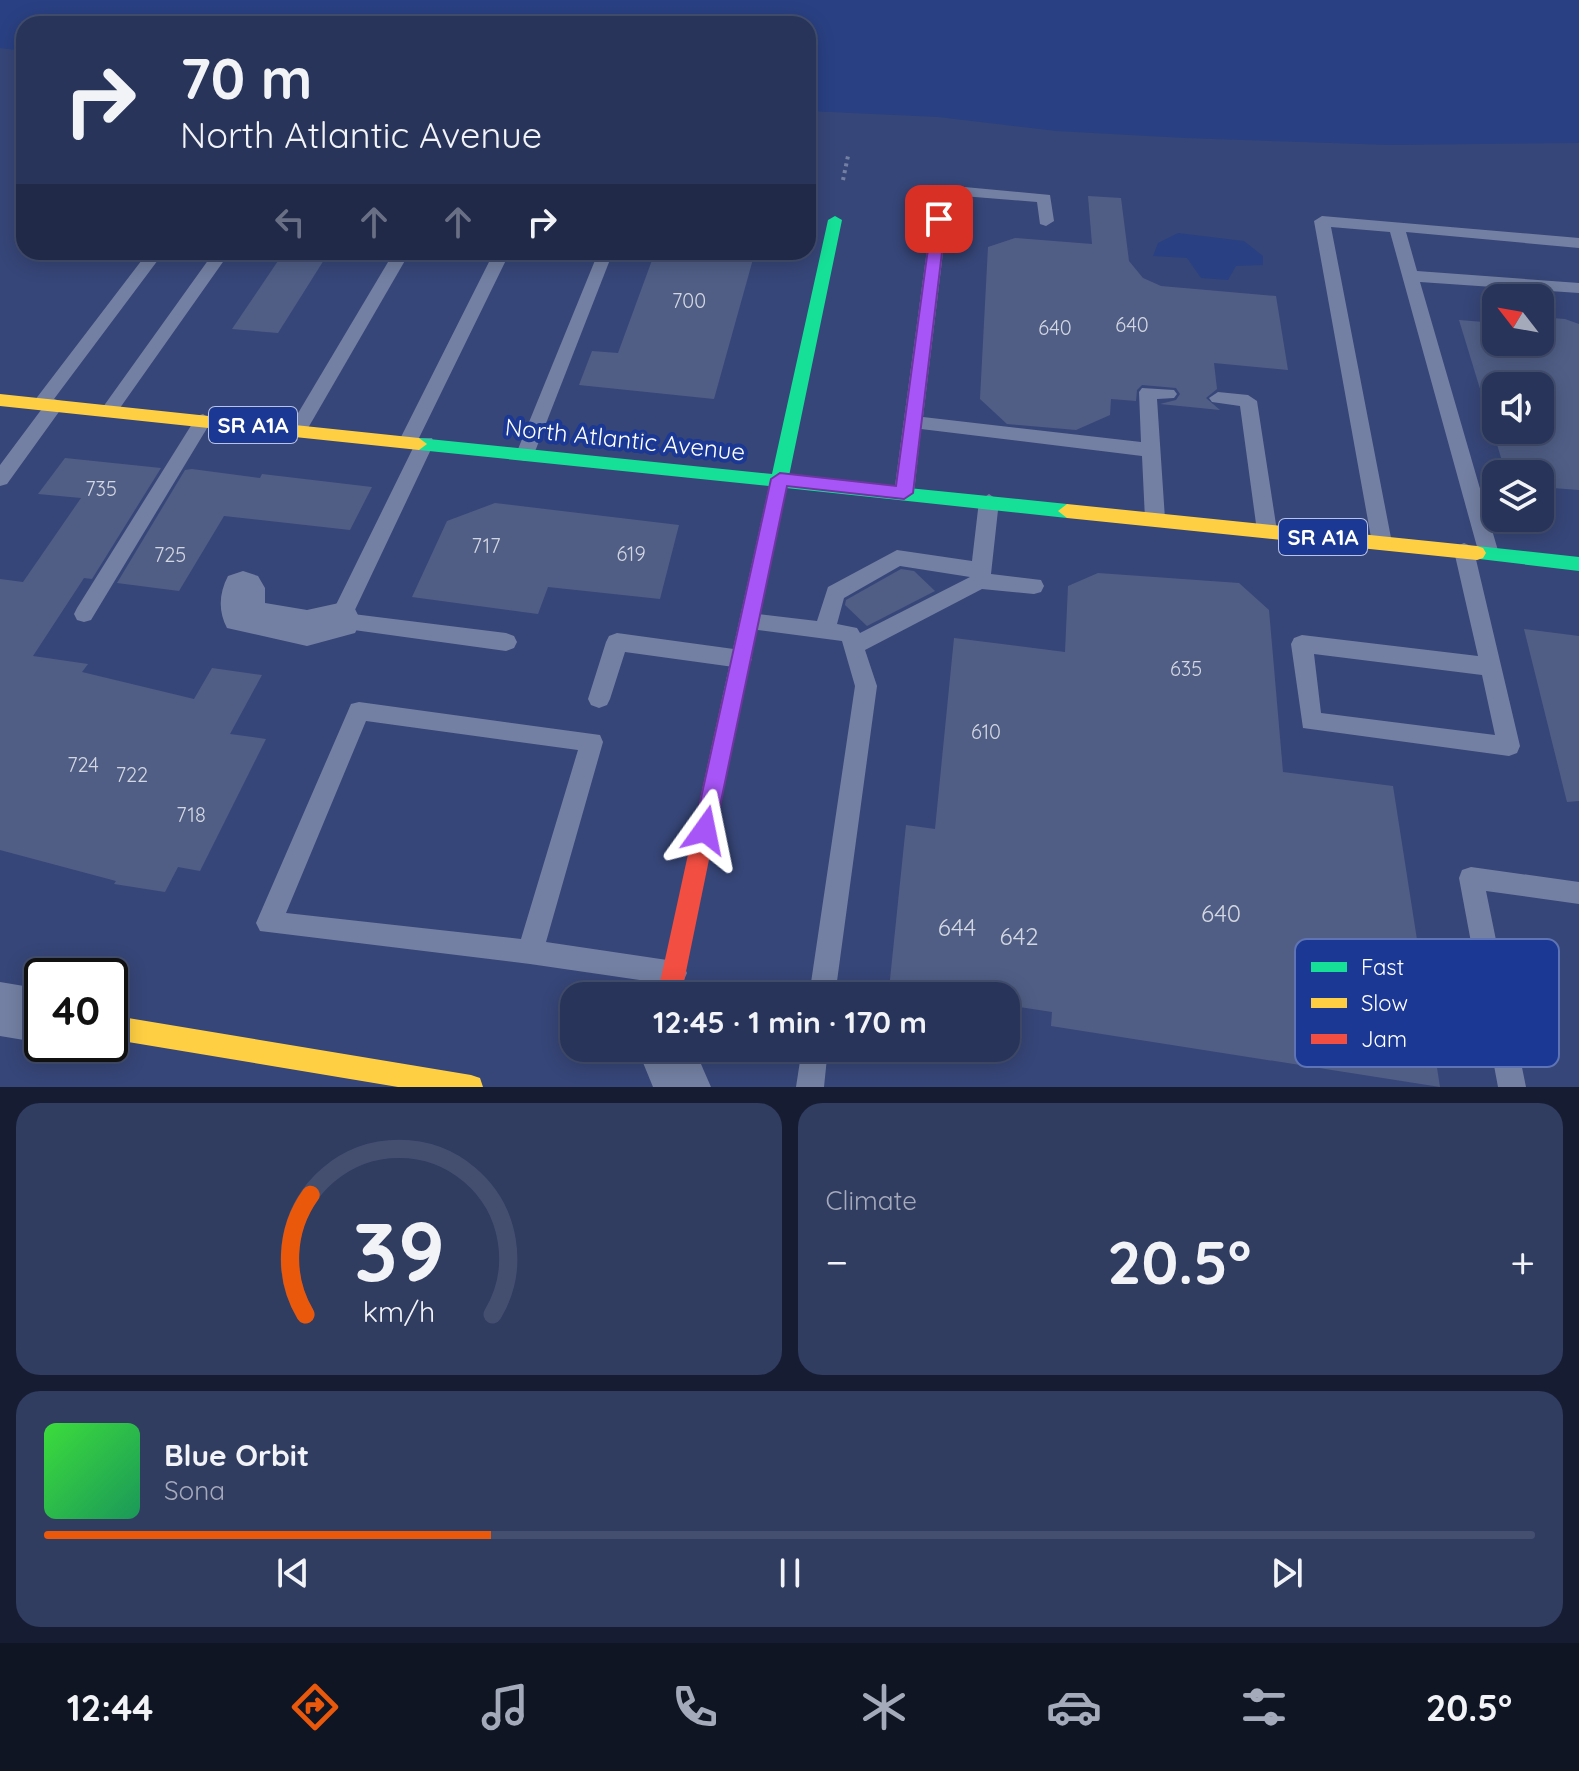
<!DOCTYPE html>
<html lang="en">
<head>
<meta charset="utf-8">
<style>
  :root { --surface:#28345a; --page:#303c60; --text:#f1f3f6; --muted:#a5aabb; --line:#444f70; --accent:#ea580c }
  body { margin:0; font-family:Quicksand,sans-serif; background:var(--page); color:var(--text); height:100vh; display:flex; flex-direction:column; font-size:30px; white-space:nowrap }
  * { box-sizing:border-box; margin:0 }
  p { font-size:26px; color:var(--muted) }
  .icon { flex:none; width:44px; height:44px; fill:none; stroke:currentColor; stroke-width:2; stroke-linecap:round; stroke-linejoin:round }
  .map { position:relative; height:1087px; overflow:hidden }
  .drawer { display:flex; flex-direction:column; gap:16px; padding:16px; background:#161d32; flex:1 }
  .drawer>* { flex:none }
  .guide { position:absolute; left:16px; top:16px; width:800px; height:244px; border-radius:24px; box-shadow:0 4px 20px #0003,0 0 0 2px var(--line); background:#28345a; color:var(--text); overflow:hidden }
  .needle { width:52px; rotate:301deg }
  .fabs { position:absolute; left:1482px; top:284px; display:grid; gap:16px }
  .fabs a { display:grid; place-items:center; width:72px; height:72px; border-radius:16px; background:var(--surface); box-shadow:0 4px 20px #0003,0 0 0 2px var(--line); font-size:40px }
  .speed { position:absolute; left:24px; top:958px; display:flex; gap:16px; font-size:40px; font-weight:700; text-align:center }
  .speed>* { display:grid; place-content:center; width:104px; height:104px; border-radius:50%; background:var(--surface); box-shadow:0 4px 20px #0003,0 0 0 2px var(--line); line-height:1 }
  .speed .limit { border:4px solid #111; border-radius:12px; background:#fff; color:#111 }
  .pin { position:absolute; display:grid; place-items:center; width:68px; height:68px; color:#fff; margin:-34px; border-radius:16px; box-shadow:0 4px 12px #0006 }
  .me { position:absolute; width:88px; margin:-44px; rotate:12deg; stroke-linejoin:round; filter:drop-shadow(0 0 6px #0008) }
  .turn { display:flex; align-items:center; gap:28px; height:168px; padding:0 32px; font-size:36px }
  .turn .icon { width:104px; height:104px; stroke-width:2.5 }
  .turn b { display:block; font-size:56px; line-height:68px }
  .lanes { display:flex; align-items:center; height:76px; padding:0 32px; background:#0003; justify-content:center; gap:40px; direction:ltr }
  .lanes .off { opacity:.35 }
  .big { font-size:60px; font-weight:800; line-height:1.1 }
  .drawer .card { flex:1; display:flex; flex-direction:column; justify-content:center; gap:12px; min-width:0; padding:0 28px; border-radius:24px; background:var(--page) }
  .drawer .dial { align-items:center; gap:0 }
  .dial svg { height:208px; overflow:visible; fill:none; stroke:var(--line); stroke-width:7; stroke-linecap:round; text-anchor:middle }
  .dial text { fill:var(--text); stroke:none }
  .song { display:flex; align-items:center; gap:24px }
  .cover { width:96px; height:96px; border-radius:12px; background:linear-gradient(135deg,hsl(120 70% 55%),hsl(150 70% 35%)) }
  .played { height:8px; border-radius:4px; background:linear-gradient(90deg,var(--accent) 30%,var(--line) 30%) }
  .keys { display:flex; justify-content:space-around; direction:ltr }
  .heat { display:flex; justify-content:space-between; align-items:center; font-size:44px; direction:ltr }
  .drawer .tiles { flex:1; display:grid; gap:16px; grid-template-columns:1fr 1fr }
  .card:last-child { grid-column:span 2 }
  .trip { position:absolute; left:560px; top:982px; width:460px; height:80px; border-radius:24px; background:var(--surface); box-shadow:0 4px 20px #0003,0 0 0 2px var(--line); font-weight:800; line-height:80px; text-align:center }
  .dock { display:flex; height:128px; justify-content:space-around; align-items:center; background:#101524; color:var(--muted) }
  .dock .icon { width:56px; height:56px }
  .dock .selected { color:var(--accent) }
  .dock b { font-size:36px; color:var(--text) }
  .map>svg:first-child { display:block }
  .water { fill:#294083 }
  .building { fill:#505e86; fill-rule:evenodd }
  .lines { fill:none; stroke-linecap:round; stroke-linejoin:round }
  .path { stroke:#7480a3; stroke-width:4; stroke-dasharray:3 4; stroke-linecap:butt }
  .lane { fill:#7480a3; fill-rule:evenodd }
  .street { fill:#7480a3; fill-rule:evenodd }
  .fast { fill:#16e098; fill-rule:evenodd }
  .slow { fill:#ffcf43; fill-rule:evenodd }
  .jam { fill:#f24e42; fill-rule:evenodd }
  .route { fill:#a855f7; stroke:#6d37a1; stroke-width:2 }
  .labels { text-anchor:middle; stroke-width:8; stroke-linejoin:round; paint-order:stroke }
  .number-label { font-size:20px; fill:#d3d7e1 }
  .shield { fill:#1a3894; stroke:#bac3df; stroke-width:2 }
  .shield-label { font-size:22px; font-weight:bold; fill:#fff }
  .street-label { font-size:24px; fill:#fff; stroke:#1a3894 }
  .near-number-label { font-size:24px; fill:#d3d7e1 }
  .key { fill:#1a3894; stroke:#5f74b4; stroke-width:2 }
  .key-label { font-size:22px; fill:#fff }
</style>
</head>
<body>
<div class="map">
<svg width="1579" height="1087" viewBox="0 0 1579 1087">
  <rect width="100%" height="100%" fill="#364678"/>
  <!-- water -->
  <g class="water">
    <path d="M0,0H1579V143L1391,145L1185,138L1056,131L938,117L808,111V24H24V51L0,48Z"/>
    <path d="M1178,233L1244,241L1263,256V265L1236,266L1228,280L1201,278L1187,258L1153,256L1158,243Z"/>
  </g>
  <!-- building -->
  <g class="building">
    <path d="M1088,196L1121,198L1129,261L1143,278L1161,286L1276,296L1288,370L1214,363L1217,389L1206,398L1220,410L1160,404L1176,400L1180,394L1176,388L1142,385L1137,390L1136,401L1111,399L1110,415L1076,430L1007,424L980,399L988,247L1015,238L1092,244Z"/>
    <path d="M284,252H329L278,333L232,329Z"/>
    <path d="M655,252H755L714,399L579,385L592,351L618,353Z"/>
    <path d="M1496,316V342H1540V317L1565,319L1579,324V490L1540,487V474H1506L1459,320L1484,322ZM1496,386H1540V430H1496Z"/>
    <path d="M65,458L161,468L92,579L84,578L33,656L88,664L82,672L194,699L212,668L262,675L230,734L266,739L200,871L178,867L165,892L114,884L116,881L0,850V579L23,582L81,498L38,494Z"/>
    <path d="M192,469L260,478L262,474L372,487L350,530L224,516L179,591L117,583L185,470Z"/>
    <path d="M495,503L679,525L660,599L548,587L538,614L412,597L447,521Z"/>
    <path d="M901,569L914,571L935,591L867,626L845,605L846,600Z"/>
    <path d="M1098,573L1239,583L1269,610L1283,772L1393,786L1440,1087L1051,1026L1052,1012L1006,1005V996H939L889,989L906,825L935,829L954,638L1065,652L1068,586Z"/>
    <path d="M1524,629L1579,636V801L1567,802Z"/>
  </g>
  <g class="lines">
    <!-- path -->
    <path class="path" d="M843,180L848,156"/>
    <!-- lane -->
    <g class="lane">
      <path d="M943,185L1050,195L1054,221L1046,226L1040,224L1037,202L950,195L923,417L1141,442L1139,392L1142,388L1174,390L1177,394L1174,398L1157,399L1165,519L1162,524H1148L1145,519L1142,456L921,429L914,493L904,500L897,498L894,493L935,190Z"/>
      <path d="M1322,216L1579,238V248L1406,232L1417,271L1579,283V293L1420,282L1499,554L1496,559H1482L1479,554L1390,232L1331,227L1392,543L1389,548H1375L1372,543L1314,221Z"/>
      <path d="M148,252H164L54,399L61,401L64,405L61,409L7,484L0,486V465L41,410L35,408L32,404L35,400Z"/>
      <path d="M214,252H230L115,415H103L100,411L103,407Z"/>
      <path d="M394,252H410L304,435H290L288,430Z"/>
      <path d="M494,252H510L419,438H432L434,443L353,614L506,633L514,636L517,642L514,648L506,651L332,627L328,621L414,446H401L399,441Z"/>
      <path d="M613,252L534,454L525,461L518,459L516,454L598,253Z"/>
      <path d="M1218,392L1248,395L1257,401L1277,531L1274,536H1260L1257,531L1240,406L1212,402L1209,398Z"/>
      <path d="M203,414L212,420L91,620L84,622L77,620L74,614L77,608L197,416Z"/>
      <path d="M989,494L999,501L991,574L1041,580L1044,586L1041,592L1034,594L982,589L865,650L877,686L835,996H809L855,686L842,641L750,629L743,627L739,621L743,615L750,613L817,621L828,587L897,550L972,561L979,501ZM900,566L970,577L860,633L857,628L837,624L844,598Z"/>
      <path d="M1464,543L1471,546L1474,551L1520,746L1517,753L1509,756L1303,728L1291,644L1294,638L1302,635L1478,656L1454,551L1457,546ZM1314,654L1482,675L1495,735L1321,713Z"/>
      <path d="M617,633L741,650L749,653L752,659L749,665L741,668L625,652L610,699L607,705L599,708L591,705L588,699L606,642L609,636Z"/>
      <path d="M359,702L600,735L603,742L546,942L674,961L683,964L687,973L683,982L674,985L530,964L260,931L256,923L348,711L351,704ZM366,721L578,750L521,939L286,913Z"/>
      <path d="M1471,867L1579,882V904L1486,891L1526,1087H1498L1459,878L1462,870Z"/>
      <path d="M802,1048H828L824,1087H796Z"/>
    </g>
    <!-- street -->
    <g class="street">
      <path d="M243,571L258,576L265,588V603L307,610L339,603L355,609L361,621L355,633L307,646L227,628C218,611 219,593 228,576Z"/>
      <path d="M0,982L42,989V1043L0,1036Z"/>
      <path d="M637,1048H694L711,1087H653Z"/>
    </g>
    <!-- fast -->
    <g class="fast">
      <path d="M835,216L842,220L789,476L1067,504L1076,511L1067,518L786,488L742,699L739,705L732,707L725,705L722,699L769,486L419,450L411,444L419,438L772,474L828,220Z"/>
      <path d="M1477,546L1579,557V571L1471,558L1468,553L1471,548Z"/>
    </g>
    <!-- slow -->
    <g class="slow">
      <path d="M0,394L419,438L427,444L419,450L0,406Z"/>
      <path d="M1067,504L1477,546L1483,548L1486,553L1483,558L1477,560L1067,518L1058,511Z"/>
      <path d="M110,1015L471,1075L480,1078L483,1087H398L110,1039Z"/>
    </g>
    <!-- jam -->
    <path class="jam" d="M732,691L739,693L742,699L681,996H657L722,699L725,693Z"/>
  </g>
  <!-- route -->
  <path class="route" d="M939,215L946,219L913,493L904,499L787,486L715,830L712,837L705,840L697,837L694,830L771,479L780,473L896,486L932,219Z"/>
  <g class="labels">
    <!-- number labels -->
    <g class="number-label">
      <text x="689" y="308">700</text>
      <text x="1132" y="332">640</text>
      <text x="1055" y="335">640</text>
      <text x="101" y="496">735</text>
      <text x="486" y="553">717</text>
      <text x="631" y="561">619</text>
      <text x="170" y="562">725</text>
      <text x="1186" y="676">635</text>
      <text x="986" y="739">610</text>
      <text x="83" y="772">724</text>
      <text x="132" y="782">722</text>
      <text x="191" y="822">718</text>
    </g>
    <!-- shield labels -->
    <g class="shield">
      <rect x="209" y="407" width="88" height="36" rx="6"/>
      <rect x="1279" y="519" width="88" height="36" rx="6"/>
    </g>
    <g class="shield-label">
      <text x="253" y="433">SR A1A</text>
      <text x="1323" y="545">SR A1A</text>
    </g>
    <!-- street labels -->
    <g class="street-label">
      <text transform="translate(625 440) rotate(6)" y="8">North Atlantic Avenue</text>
    </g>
    <!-- near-number labels -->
    <g class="near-number-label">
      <text x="1221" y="922">640</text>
      <text x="957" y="936">644</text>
      <text x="1019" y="945">642</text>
    </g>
  </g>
  <!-- legend -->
  <rect x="1295" y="939" width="264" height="128" rx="12" class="key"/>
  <rect x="1311" y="962" width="36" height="10" fill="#16e098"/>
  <rect x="1311" y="998" width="36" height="10" fill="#ffcf43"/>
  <rect x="1311" y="1034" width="36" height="10" fill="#f24e42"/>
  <g class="key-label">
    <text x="1361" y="975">Fast</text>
    <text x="1361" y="1011">Slow</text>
    <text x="1361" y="1047">Jam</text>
  </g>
</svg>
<div class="fabs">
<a><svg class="needle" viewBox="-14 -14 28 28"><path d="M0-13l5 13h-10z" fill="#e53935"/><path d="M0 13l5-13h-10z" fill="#a5aabb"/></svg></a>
<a><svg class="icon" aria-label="sound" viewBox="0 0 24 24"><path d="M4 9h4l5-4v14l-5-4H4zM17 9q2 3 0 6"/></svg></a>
<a><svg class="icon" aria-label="layers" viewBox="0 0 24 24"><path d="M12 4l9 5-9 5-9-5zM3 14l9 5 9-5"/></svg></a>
</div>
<div class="speed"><div class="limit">40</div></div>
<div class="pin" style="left:939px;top:219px;background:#d93025"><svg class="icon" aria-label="arrive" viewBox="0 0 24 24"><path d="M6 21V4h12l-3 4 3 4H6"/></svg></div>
<svg class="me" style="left:705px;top:830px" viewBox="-20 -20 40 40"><path d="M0-17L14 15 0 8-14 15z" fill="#a855f7" stroke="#fff" stroke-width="4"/></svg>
<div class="trip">12:45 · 1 min · 170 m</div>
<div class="guide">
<div class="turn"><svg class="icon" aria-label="right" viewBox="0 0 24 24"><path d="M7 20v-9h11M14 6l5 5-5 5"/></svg><div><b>70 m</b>North Atlantic Avenue</div></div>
<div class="lanes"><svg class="icon off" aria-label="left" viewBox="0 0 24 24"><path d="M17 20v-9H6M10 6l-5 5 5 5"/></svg><svg class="icon off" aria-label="ahead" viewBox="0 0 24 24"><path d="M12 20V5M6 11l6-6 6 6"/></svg><svg class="icon off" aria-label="ahead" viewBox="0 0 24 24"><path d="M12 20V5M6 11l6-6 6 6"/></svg><svg class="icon" aria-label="right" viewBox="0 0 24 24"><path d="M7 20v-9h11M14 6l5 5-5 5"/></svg></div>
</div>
</div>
<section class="drawer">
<div class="tiles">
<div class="card dial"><svg viewBox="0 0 100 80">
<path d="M14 69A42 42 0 1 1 86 69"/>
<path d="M14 69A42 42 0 0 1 16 23" stroke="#ea580c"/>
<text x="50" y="56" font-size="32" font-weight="700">39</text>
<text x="50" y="72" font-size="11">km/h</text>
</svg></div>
<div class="card"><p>Climate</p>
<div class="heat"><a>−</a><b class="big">20.5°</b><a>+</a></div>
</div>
<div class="card">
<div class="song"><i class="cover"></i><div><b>Blue Orbit</b><p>Sona</p></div></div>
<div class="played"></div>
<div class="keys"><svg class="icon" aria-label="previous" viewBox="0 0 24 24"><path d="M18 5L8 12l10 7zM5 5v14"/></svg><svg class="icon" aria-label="pause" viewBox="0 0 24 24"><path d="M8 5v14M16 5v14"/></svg><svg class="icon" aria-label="next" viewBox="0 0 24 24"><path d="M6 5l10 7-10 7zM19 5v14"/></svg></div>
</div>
</div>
</section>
<nav class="dock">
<b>12:44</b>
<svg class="icon selected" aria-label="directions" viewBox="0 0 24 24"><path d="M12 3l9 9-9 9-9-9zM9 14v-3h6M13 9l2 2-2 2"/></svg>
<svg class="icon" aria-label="music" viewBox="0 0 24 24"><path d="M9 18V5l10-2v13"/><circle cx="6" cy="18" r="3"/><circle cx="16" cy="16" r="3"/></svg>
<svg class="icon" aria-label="phone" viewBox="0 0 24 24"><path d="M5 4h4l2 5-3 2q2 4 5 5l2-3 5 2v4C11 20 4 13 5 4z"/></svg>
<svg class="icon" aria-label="climate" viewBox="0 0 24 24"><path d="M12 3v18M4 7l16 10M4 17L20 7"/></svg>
<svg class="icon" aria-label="car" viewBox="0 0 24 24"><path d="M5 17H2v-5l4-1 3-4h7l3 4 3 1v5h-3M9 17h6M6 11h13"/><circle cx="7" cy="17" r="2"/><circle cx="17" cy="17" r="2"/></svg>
<svg class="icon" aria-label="filters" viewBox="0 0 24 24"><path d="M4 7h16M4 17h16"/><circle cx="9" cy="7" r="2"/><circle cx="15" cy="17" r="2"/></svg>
<b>20.5°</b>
</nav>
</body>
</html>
